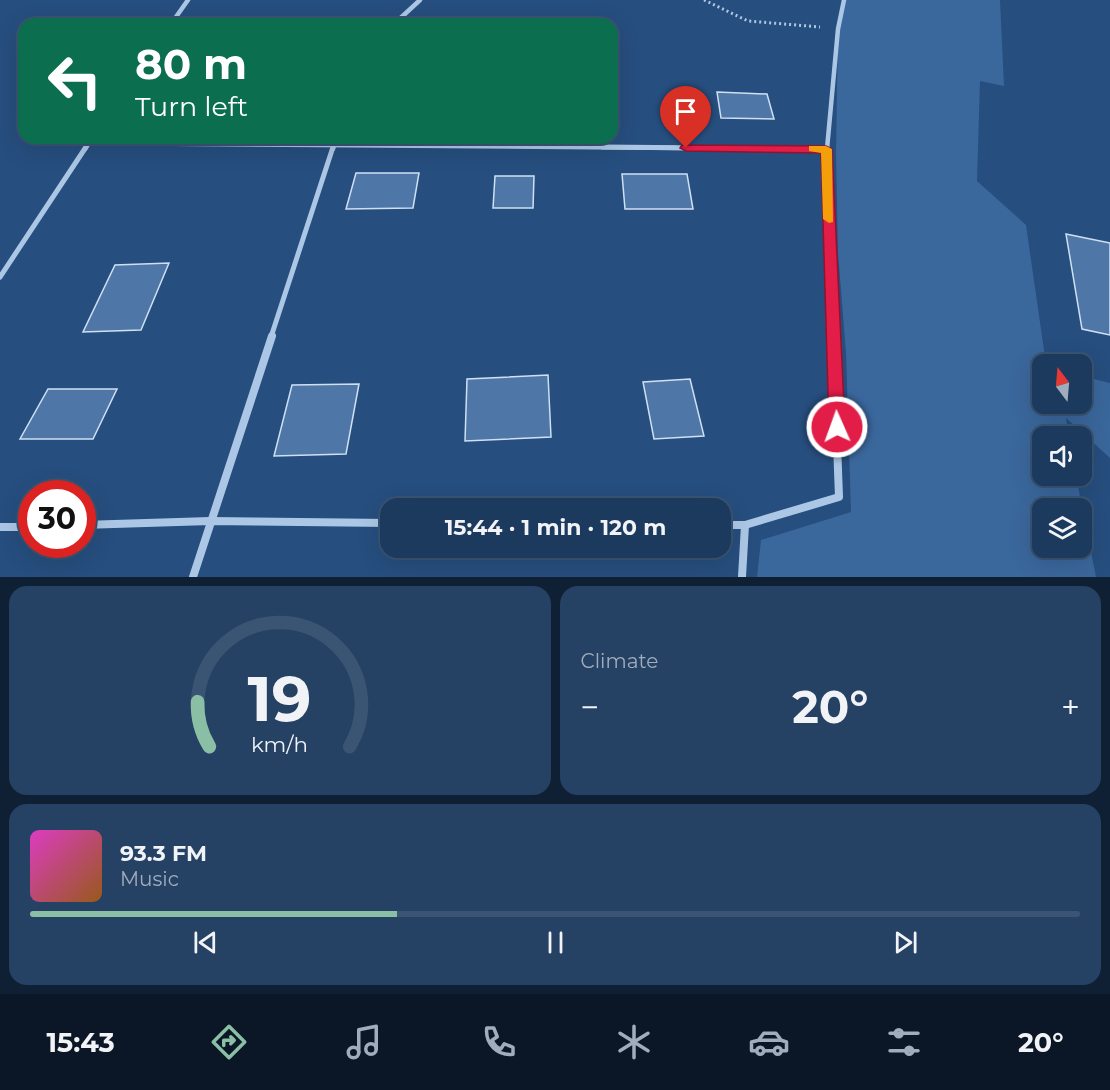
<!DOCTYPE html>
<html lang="en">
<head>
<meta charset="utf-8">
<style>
  :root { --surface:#1c3a5e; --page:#254164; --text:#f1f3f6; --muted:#a0adbc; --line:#3a5473; --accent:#8abfa5 }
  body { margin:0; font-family:Montserrat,sans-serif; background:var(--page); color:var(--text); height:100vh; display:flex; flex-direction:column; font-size:22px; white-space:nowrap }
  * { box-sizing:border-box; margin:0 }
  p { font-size:20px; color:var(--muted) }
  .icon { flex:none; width:33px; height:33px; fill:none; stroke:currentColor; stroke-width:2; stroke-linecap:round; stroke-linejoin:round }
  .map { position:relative; height:577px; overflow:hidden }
  .sheet { display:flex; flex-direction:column; gap:9px; padding:9px; background:#0f2034; flex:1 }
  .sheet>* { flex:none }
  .top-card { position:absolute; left:18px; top:18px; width:600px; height:126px; border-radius:18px; box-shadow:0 6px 24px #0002,0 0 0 2px var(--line); background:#0b6e4f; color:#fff; overflow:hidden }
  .needle { width:39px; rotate:344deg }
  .tools { position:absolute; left:1032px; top:354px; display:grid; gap:12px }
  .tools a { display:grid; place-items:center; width:60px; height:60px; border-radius:12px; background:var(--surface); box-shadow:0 6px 24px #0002,0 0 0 2px var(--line); font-size:30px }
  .speed { position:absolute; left:18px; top:480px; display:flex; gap:12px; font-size:30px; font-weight:700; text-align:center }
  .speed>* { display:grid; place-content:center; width:78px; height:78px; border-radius:50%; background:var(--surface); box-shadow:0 6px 24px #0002,0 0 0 2px var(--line); line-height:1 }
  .speed .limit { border:9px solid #d22; background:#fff; color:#111 }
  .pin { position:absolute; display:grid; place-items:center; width:51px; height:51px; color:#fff; margin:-62px -26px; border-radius:50% 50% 50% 0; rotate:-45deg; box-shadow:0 0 6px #0007 }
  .pin .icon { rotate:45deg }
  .me { position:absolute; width:66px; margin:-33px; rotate:358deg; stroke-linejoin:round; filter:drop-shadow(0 0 4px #0008) }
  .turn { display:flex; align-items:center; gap:21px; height:126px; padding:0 18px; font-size:27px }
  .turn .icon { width:78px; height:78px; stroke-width:2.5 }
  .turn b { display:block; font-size:42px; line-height:51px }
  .big { font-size:45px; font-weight:700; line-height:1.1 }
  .sheet .tile { flex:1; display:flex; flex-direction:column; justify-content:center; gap:9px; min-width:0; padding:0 21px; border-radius:18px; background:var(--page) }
  .sheet .dial { align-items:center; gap:0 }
  .dial svg { height:156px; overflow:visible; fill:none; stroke:var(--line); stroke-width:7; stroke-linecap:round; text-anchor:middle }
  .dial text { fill:var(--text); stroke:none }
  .song { display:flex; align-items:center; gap:18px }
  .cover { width:72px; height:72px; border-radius:9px; background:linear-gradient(135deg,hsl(310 70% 55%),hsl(30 70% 35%)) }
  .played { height:6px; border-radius:3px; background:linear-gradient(90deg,var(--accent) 35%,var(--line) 35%) }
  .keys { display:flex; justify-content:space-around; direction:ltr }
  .heat { display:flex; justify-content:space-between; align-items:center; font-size:33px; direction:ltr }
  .sheet .tiles { flex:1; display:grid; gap:9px; grid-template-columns:1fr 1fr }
  .tile:last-child { grid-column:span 2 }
  .trip { position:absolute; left:380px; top:498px; width:351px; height:60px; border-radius:18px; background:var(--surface); box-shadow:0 6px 24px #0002,0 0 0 2px var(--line); font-weight:700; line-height:60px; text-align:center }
  .tab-bar { display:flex; height:96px; justify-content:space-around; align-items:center; background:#0b1726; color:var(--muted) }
  .tab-bar .icon { width:42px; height:42px }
  .tab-bar .current { color:var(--accent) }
  .tab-bar b { font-size:27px; color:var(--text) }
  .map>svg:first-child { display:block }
  .green { fill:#3a679c; fill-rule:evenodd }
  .building { fill:#4e77a7; stroke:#cfe0f4; stroke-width:1.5 }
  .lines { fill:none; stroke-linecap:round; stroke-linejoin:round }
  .path { stroke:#acc7e5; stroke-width:3; stroke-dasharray:2 3; stroke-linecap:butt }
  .street-far2 { stroke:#acc7e5; stroke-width:4.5 }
  .street-far1 { stroke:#acc7e5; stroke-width:5 }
  .street { stroke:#acc7e5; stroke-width:8 }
  .route { fill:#e11d48; stroke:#92132f; stroke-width:1.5 }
  .slow { fill:#f59e0b }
</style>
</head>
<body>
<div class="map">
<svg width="1110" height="577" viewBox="0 0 1110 577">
  <rect width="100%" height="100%" fill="#264e7e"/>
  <!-- green -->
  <path class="green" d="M846,0H1000L1004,86L980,81L977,181L1026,225L1046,364H1042V404H1082V376L1110,383V458L1066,418L1069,436H1042V476H1076L1096,577H757L761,540L851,512L846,353L838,253L836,152L838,29ZM1042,508H1082V548H1042Z"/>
  <!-- building -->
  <g class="building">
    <path d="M717,92L767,94L774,119L721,118Z"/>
    <path d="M356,173H419L413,208L346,209Z"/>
    <path d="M622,174H687L693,209H625Z"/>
    <path d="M495,176H534L533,208H493Z"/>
    <path d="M1066,234L1110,243V335L1082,329Z"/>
    <path d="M169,263L141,330L83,332L115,265Z"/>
    <path d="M548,375L551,437L465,441L467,379Z"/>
    <path d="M690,379L704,436L654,439L643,382Z"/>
    <path d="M359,384L346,454L274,456L292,385Z"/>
    <path d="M48,389H117L93,439H20Z"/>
  </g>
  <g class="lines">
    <!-- path -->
    <path class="path" d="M704,0L748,21L820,27"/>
    <!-- street-far2 -->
    <g class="street-far2">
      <path d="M171,24L188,0"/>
      <path d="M394,24L420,0"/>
      <path d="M89,143L786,149"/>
      <path d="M85,149L92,138"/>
      <path d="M333,149L336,138"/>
      <path d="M827,149L838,29L844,0"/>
    </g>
    <!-- street-far1 -->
    <g class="street-far1">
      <path d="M602,147L827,149"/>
      <path d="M827,147L833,337"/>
      <path d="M0,277L86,147"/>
      <path d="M271,337L333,147"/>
    </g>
    <!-- street -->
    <g class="street">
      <path d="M82,525L210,521L390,523"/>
      <path d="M720,525H745"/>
      <path d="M0,527H32"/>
      <path d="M193,577L272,336"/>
      <path d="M742,577L745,525L839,497L833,336"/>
    </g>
  </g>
  <!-- route -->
  <path class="route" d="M682,145L826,146L832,149L845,427L842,432H831L829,427L821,153L686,151L680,148Z"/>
  <!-- slow -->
  <path class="slow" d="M809,146H826L832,149L833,222L829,223L823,219L821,153L809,151Z"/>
</svg>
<div class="tools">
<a><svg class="needle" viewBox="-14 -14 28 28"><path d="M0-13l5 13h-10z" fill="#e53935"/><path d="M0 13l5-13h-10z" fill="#a0adbc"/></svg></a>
<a><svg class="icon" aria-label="sound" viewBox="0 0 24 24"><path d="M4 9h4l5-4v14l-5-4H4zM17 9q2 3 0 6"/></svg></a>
<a><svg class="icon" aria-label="layers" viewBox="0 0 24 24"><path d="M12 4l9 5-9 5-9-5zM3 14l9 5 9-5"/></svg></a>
</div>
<div class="speed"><div class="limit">30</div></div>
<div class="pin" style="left:686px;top:148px;background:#d93025"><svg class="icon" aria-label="arrive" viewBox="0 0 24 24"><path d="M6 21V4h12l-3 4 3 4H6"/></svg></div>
<svg class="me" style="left:837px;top:427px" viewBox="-20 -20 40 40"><circle r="17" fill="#e11d48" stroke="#fff" stroke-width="3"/><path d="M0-11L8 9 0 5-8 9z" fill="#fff"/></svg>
<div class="trip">15:44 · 1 min · 120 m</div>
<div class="top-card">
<div class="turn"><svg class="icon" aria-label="left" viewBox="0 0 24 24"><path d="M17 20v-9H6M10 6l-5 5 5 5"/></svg><div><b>80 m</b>Turn left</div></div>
</div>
</div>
<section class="sheet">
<div class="tiles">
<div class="tile dial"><svg viewBox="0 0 100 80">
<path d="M14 69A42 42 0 1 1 86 69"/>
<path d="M14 69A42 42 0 0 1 8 46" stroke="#8abfa5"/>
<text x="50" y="56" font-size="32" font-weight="700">19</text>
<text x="50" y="72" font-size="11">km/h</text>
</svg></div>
<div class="tile"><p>Climate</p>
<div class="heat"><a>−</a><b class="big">20°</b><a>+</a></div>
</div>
<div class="tile">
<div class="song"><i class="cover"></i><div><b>93.3 FM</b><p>Music</p></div></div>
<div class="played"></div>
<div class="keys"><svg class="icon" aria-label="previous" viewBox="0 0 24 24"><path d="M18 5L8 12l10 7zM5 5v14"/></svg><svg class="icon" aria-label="pause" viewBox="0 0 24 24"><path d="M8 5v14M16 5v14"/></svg><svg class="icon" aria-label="next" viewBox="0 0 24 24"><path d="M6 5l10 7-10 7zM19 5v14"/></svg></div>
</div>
</div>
</section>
<nav class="tab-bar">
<b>15:43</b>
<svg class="icon current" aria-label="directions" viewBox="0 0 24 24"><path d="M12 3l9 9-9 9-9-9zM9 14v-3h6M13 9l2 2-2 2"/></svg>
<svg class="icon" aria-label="music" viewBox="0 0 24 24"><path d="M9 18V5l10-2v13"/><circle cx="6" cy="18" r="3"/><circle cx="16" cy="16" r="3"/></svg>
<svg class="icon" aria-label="phone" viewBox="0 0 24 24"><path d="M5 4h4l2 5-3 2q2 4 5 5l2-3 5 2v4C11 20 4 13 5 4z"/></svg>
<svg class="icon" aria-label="climate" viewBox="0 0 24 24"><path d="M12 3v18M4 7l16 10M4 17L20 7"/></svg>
<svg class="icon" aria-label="car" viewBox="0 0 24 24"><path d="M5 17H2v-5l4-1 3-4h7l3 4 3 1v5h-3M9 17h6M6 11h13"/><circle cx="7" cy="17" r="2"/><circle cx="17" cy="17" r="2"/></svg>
<svg class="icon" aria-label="filters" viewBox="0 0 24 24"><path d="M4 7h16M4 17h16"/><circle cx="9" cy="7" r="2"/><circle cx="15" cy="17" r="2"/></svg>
<b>20°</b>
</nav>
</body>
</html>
